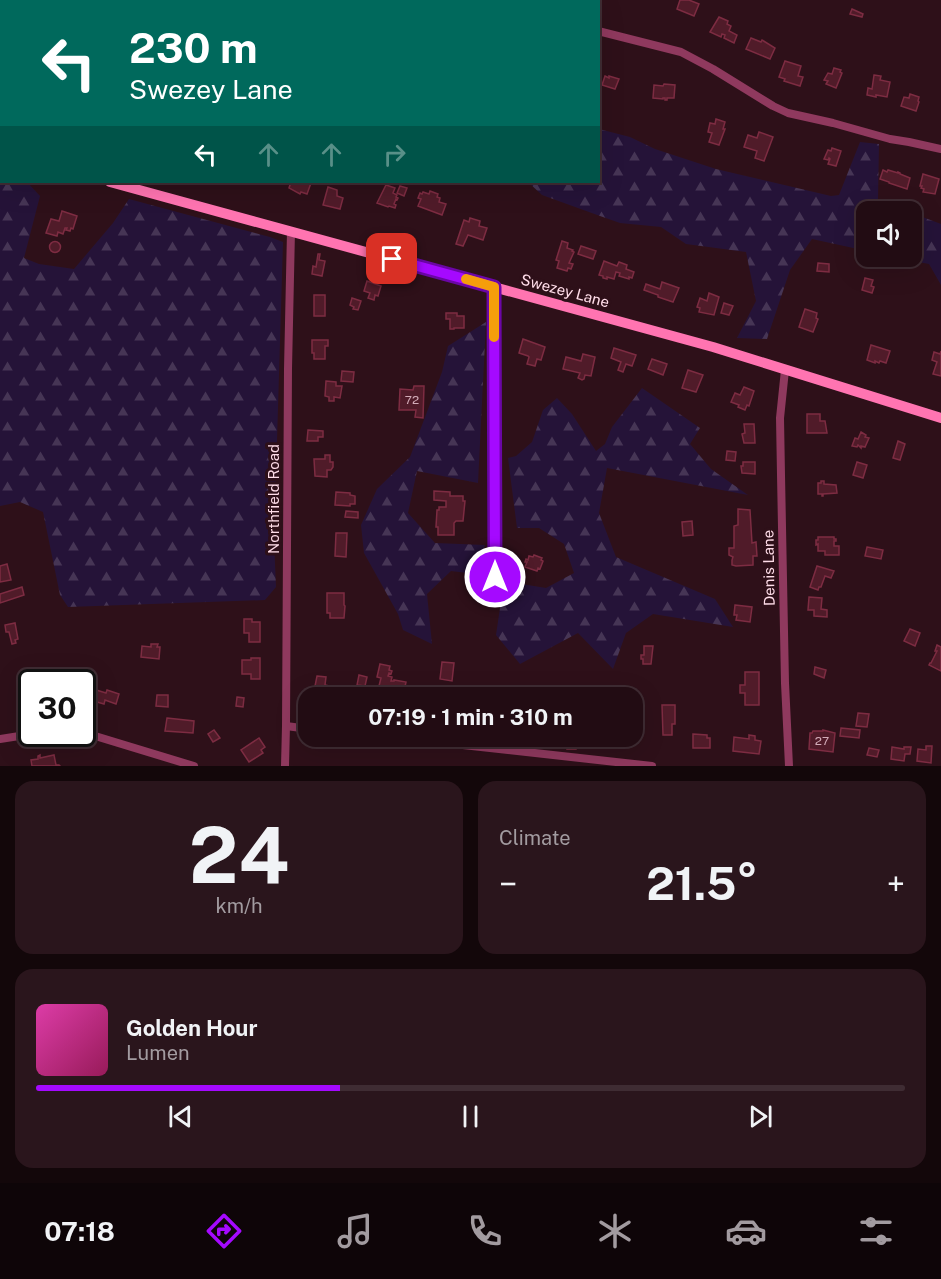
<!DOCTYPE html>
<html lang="en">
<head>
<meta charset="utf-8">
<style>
  :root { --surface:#220c13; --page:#2a151c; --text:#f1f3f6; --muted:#a29ba0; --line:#3f2c33; --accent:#a509ff }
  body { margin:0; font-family:"Public Sans",sans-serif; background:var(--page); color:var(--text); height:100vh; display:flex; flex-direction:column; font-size:22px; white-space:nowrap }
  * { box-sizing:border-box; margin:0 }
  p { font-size:20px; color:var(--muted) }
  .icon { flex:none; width:33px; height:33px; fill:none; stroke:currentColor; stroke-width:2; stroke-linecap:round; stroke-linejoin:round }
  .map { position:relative; height:766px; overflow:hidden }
  .sheet { display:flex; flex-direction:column; gap:15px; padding:15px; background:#13070a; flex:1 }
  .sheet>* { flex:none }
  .banner { position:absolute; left:0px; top:0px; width:600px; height:183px; box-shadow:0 6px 24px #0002,0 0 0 2px var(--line); background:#00695c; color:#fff; overflow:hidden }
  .buttons { position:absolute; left:856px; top:201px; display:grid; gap:12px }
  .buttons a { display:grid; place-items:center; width:66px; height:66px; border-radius:12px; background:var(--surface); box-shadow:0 6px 24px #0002,0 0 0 2px var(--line); font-size:30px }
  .speed { position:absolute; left:18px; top:669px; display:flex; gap:12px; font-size:30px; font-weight:700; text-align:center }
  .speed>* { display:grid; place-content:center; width:78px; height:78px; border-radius:50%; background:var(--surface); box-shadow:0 6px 24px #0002,0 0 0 2px var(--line); line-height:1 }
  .speed .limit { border:3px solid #111; border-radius:9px; background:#fff; color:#111 }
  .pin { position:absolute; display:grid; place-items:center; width:51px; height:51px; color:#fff; margin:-26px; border-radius:12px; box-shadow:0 3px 9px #0006 }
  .me { position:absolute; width:66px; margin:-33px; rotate:0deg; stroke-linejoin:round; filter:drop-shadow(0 0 4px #0008) }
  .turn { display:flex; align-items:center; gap:21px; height:126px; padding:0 30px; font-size:27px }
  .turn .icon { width:78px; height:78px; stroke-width:2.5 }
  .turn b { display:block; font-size:42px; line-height:51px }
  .lanes { display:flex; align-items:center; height:57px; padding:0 30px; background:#0003; justify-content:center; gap:30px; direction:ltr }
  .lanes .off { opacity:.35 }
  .big { font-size:45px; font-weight:700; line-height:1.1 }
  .sheet .widget { flex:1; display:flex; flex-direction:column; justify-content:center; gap:9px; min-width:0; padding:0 21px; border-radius:18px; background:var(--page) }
  .sheet .dial { align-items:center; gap:0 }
  .dial b { font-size:78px; line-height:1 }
  .song { display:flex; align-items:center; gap:18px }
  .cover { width:72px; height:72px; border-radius:9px; background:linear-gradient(135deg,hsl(320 70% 55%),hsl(330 70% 35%)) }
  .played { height:6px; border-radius:3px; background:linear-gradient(90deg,var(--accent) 35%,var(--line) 35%) }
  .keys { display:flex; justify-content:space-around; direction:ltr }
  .heat { display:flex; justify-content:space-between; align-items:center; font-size:33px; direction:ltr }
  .sheet .tiles { flex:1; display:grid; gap:15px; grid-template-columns:1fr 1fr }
  .widget:last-child { grid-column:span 2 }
  .trip { position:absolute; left:298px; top:687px; width:345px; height:60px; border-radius:18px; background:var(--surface); box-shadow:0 6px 24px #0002,0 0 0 2px var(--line); font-weight:700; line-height:60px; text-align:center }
  .tabs { display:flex; height:96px; justify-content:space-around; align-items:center; background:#0e0508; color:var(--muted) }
  .tabs .icon { width:42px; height:42px }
  .tabs .selected { color:var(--accent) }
  .tabs b { font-size:27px; color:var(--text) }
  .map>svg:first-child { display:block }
  .forest { fill:url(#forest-firs) }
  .building { fill:#501b29; stroke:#7d2c42; stroke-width:1.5 }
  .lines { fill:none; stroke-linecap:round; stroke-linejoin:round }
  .street { stroke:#8f395e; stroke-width:8 }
  .secondary { stroke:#ff74b1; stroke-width:10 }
  .route-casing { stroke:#6b06a6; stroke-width:15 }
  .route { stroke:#a509ff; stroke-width:10 }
  .slow { stroke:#f59e0b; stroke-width:10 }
  .labels { text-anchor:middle; stroke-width:6; stroke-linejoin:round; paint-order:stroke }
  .number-label { font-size:12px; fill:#d3acb9 }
  .street-label { font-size:15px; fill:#ffdde9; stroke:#2e1019 }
</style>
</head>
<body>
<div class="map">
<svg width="941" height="766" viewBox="0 0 941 766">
  <defs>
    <pattern id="forest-firs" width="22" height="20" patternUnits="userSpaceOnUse" patternTransform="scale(1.5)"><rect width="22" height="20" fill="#251338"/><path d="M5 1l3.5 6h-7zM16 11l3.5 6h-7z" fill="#463555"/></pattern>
  </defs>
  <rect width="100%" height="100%" fill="#2e1019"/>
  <!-- forest -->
  <g class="forest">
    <path d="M599,129L630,137L655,149L716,169L831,196L839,195L860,142L879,144L878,199L909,211L867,212V251L812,239L790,270L767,339L737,338L756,301L746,252L686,244L661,227L620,223L600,216L542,195L528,182H598Z"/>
    <path d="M0,171H1L2,182H27L40,196L24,258L39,264L74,269L113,223L129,199L270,237L283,242L274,540L276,587L265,600L68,607L60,595L43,512L20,502L0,506Z"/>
    <path d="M912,213L941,224V285L929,264L892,257L912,256Z"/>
    <path d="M486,322L478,483L417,471L408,513L435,543L485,545L476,574L451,571L427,594L432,644L403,630L398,614L364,553L361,525L377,489L410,457L442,372L448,346Z"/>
    <path d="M642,388L700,428L690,444L711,469L748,495L607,468L599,513L616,557L715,599L733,627L653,614L626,633L613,669L578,633L520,664L496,635L504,581L546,588L574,573L564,544L539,528H517L508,458L516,456L532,442L543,410L557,398L572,414L596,451L605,444L612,427Z"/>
  </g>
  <!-- building -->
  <g class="building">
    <path d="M680,0H689L699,4L694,16L677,9Z"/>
    <path d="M852,9L863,14L862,17L850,14Z"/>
    <path d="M719,17L728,21L727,24L731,26L729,31L737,35L734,43L724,38L725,35L722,34L721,37L710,32Z"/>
    <path d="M751,38L761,42L762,40L775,48L770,59L746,49Z"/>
    <path d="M785,61L801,66L798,76L803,77L800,86L784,81L785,79L779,77Z"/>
    <path d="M834,68L841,70L840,72L842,73L836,88L826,84L828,81L824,80L828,73L832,74Z"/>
    <path d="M874,75L881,76L880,80L890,82L887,97L876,95V97L867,95L868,88L872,89Z"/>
    <path d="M605,76L609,78V76L619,79L615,89L602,85Z"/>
    <path d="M664,84L675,85L674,98H667V100H665V98H663V99L653,98L654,85L663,86Z"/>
    <path d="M910,94L919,97L918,101L919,102L916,111L901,106L904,97L909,98Z"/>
    <path d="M716,119L725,122L723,129H725L719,145L709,142L712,133L708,132L710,123L715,124Z"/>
    <path d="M759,132L773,137L764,161L755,158L757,151L744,147L748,135L757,138Z"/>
    <path d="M832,148L841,151L836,166L828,164L830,159L829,158L828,160L824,159L828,150L831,151Z"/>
    <path d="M883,170L887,172L888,170L898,173V172L900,173V174L910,178L907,189L889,183V182L880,179Z"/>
    <path d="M923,174L939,179L935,194L923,192L924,189L921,188L922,186H920Z"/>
    <path d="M291,182H308L311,183L307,194L301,192L300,194L289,188Z"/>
    <path d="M386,185L395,188L393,193L397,195L396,197L398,198L397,200L396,199L394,204L396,205L395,208L389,206L388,207L377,203Z"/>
    <path d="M400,186L407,188L404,196L397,193Z"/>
    <path d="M328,187L337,190V196L343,198L340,209L323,205Z"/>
    <path d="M430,191L438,194L437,197L440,198L439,202L446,204L442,215L418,206L421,199L418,198L420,193L422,194L423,192L429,194Z"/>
    <path d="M62,211L77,216L73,229L71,228L70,231L66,230L67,228H65L63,234L58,232L57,236L46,233L51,219L59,221Z"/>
    <path d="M470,218L480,221L479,226L487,228L483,240L468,235L463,246L456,244L464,220L469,222Z"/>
    <path d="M562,241L568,243L567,248L573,250L572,251L574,252L569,263L573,264L571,269L568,268L567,271L557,268L559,261L556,260Z"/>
    <circle cx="55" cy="247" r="5.5"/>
    <path d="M581,246L596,251L593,259L578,254Z"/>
    <path d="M318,254H320L319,260L325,261L322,276L312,274L313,266L316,267Z"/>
    <path d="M604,261L617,266L619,262L627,265L626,269L634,272L632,278L629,277V279L619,276L620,273L616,272L614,279L607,277V279L603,278V276L599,275Z"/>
    <path d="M818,263L829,264V272L817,271Z"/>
    <path d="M865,278L873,280L871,286L874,287L872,293L862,290Z"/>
    <path d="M367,281L381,286L378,296L375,295L374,300L368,298L370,293L364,291Z"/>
    <path d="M662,282L679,288L673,302L658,297V295L644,290L646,284L660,289Z"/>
    <path d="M709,293L719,297L714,315L699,312L700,308L697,307L700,298L707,301Z"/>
    <rect x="314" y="295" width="11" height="21"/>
    <path d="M352,298L361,301L358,310L353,309L354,307L350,305Z"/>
    <path d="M724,303L733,306L729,315L721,313Z"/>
    <path d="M805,309L817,313L816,318L818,319L813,332L799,327Z"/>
    <path d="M446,313H457V316H464V328H454V329H450V319H446Z"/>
    <path d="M523,339L545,347L541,360L537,359L535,366L527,364L529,357L528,356L519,353Z"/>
    <path d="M312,340H328V346H325V359H314V353H312Z"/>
    <path d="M871,345L890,351L886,363L880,361L879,363L875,361V363L867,360Z"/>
    <path d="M614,348L636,355L632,366L626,364L623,372L618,370L621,362L611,358Z"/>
    <path d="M941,351V376L933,374L937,362L932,360L934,352L940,354Z"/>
    <path d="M583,354L595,357L591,376L585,375L584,379L582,380L578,378L580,373L563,369L566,357L581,361Z"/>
    <path d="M652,359L667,364L663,375L648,369Z"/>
    <path d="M688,370L703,375L696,392L682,388Z"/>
    <path d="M342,371L354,372L353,382L341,381Z"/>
    <path d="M326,381L336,382V386H342L340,398L334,397V401H329V397L325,396Z"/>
    <path d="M414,386H424L423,418L415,417L416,410H399L400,389L413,390Z"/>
    <path d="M744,387L754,391L749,406L747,405L745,410L738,407L739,405L731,402L735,393L740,395Z"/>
    <path d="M807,414H820V421H825L827,433H807Z"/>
    <path d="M744,424H754L755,443H744L742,434L745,433Z"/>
    <path d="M308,430L323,431V437H318V441H307Z"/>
    <path d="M861,432L866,435L865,437L869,438L865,447L861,446V448L858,445L857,447L852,446L855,438L858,439Z"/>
    <path d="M898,441L905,444L900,460L893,458Z"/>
    <path d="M727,451L736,452L735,461L726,460Z"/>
    <path d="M325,455H330V462H333V467L331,470H327V477L315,476L314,459H325Z"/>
    <path d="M743,462H755V474L742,473L741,466H743Z"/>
    <path d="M857,462L867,465L863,478L853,475Z"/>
    <path d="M821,481H824V484L836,485L837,493L823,494V496H822V494H818V483H821Z"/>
    <path d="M434,491L450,492V496H463V501H465L463,521H456L454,523V535H438V527H436L437,510H439V507H446V501L434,500Z"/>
    <path d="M336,492L350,493V495L355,496V504H350V506L335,505Z"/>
    <path d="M738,509L750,510L752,543L756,542L757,556H753V565L736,566L732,565V560L733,557L729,555V548H734V526L738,525Z"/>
    <path d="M346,511L358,512V518L345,517Z"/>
    <path d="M692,521L693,535L683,536L682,522Z"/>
    <path d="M336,533H347L346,557L335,556Z"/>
    <path d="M818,537H834V539H836V541H834V546H839V555H825V551H818V544L816,545V540H818Z"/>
    <path d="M867,547L883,550L881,559L865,556Z"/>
    <path d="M534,555L542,558L541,560L543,561L540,569L538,568L537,571L525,567L527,562H525L526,559L528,560L529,556L533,557Z"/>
    <path d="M7,564L11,580L0,582V566Z"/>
    <path d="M817,566L834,571L831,578L825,576L821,587H819L818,590L810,587Z"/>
    <path d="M22,587L24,595L0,603V594Z"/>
    <path d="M327,593H344V605L345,606L344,618H330V613H327Z"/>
    <path d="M809,597L822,598L821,609L827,610V617L814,616V610H808Z"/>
    <path d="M735,605L752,607L750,622L736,620L737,615H734Z"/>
    <path d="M244,619H252V622H260V642H249V633H244Z"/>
    <path d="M15,623L18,639L15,640L16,643L12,644L9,632H6L5,625Z"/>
    <path d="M910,629L920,633L915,646L904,641Z"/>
    <path d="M151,644H158L157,647H160L159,659L141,657L142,646L151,647Z"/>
    <path d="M937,645L941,647V671L929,665L930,663H931L937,651H935Z"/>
    <path d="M644,646H653L651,664H643V659H641V655H644Z"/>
    <path d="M251,658H260V679H251V674H242V660H251Z"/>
    <path d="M442,662L454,663L452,681L440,679Z"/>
    <path d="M380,664L390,666L389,670L392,671L391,674L389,673L388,676L392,677L391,681H394V680L406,682L404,691L379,686L381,678L377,677Z"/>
    <path d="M815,667L826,670L824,678L814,674Z"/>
    <path d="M55,669L57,682H52L51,670Z"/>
    <path d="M37,670L41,682H32L31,679L22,681L20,674L31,671L33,677H34L33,671Z"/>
    <path d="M745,672H759V705H745V693H740V685H745Z"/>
    <path d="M359,675L367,677L365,686L357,685Z"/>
    <path d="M317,676L326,677L325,685L334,687L333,691H336L335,695L332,694L331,698L322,696L323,692L314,691Z"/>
    <path d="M29,685H32V696H28L31,711L21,713L17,697L21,696L20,691L30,688Z"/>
    <path d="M93,689L106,693L107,690L119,694L116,704L105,700L104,704L90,700Z"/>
    <path d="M157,695H168V707L156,706Z"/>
    <path d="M237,697L244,698L243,707L236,706Z"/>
    <path d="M662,705H675V724H672V735H663Z"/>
    <path d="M858,713L869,714L867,727L856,726Z"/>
    <path d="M167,718L194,721L193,733L165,731Z"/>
    <path d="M633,718H635L634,739H624V742L617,741V738H612V736H633Z"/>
    <path d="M841,728L860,730L859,738L840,736Z"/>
    <path d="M214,730L220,738L213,742L208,734Z"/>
    <path d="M823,730L835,733L833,752L809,749L810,733H812L813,731H823Z"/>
    <path d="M693,734L707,735V738H710V748H693Z"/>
    <path d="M749,735L755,736V740L761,741L759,754L733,751L734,737L749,739Z"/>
    <path d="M568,736H591L576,737V749H567Z"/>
    <path d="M259,738L265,747L261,750L263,753L249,762L241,750Z"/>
    <path d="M926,746H932L931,763L917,761L918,749L926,750Z"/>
    <path d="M892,747L904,749V747H911L910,754H905L904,761L891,759Z"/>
    <path d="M869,748L879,750L877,757L867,755Z"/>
    <path d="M40,755V758L54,755L56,765H59L60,766H32L31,760L38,759V756Z"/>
  </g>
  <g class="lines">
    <!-- street -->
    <g class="street">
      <path d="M474,0L480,2"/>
      <path d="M202,2L203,0"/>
      <path d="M598,31L681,52L713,69L773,106L788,113L833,123L890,139L909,142L941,149"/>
      <path d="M494,287V577"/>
      <path d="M785,370L780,418L781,475L785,683L789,766"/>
      <path d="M286,726L309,729"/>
      <path d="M82,732L194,766"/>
      <path d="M381,736L652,766"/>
      <path d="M0,739L32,734"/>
      <path d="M285,766L286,726L288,369L291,231"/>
    </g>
    <!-- secondary -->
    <g class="secondary">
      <path d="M0,154H2"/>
      <path d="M110,182L713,347L941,418"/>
    </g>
  </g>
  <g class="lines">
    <!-- route casing -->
    <g class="route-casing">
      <path id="route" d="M392,259L494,287L495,577"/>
    </g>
    <!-- route -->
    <use href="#route" class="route"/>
    <!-- slow -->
    <path class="slow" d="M466,279L494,287V337"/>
  </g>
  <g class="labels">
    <!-- number labels -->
    <g class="number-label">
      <text x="412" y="404">72</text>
      <text x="822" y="745">27</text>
    </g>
    <!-- street labels -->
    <g class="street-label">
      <text transform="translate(565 291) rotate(15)" y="5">Swezey Lane</text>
      <text transform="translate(274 499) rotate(-90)" y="5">Northfield Road</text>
      <text transform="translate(769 568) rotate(-91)" y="5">Denis Lane</text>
    </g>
  </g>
</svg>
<div class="buttons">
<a><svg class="icon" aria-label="sound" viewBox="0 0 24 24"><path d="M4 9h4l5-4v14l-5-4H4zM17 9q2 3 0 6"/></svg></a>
</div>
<div class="speed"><div class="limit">30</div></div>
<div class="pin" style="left:392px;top:259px;background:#d93025"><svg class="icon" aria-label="arrive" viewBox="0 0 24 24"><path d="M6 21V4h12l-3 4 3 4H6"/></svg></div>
<svg class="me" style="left:495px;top:577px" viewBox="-20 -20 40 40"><circle r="17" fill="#a509ff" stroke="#fff" stroke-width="3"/><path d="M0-11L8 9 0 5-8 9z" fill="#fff"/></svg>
<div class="trip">07:19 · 1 min · 310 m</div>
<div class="banner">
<div class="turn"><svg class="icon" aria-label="left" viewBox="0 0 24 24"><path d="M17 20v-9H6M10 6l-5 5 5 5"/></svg><div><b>230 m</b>Swezey Lane</div></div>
<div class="lanes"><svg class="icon" aria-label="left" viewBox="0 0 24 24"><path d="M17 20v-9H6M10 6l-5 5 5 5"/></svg><svg class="icon off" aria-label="ahead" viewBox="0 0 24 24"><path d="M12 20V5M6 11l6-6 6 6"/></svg><svg class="icon off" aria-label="ahead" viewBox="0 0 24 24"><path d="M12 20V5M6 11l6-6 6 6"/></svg><svg class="icon off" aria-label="right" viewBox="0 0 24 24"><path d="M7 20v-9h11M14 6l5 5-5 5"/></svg></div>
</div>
</div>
<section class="sheet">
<div class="tiles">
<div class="widget dial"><b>24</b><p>km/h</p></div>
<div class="widget"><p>Climate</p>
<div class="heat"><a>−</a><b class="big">21.5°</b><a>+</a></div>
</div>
<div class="widget">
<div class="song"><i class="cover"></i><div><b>Golden Hour</b><p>Lumen</p></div></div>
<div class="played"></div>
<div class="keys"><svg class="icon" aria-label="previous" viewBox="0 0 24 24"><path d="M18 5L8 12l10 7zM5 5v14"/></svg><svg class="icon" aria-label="pause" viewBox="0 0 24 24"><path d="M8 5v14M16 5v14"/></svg><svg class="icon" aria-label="next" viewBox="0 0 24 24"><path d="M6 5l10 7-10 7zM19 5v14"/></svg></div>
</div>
</div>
</section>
<nav class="tabs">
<b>07:18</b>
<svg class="icon selected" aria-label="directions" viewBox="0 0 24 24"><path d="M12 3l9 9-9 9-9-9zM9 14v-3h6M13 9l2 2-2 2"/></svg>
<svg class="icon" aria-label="music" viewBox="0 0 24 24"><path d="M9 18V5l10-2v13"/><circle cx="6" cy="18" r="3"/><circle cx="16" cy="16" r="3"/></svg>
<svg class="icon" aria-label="phone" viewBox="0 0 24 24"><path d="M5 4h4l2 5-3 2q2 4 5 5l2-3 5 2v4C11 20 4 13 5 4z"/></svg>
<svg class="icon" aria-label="climate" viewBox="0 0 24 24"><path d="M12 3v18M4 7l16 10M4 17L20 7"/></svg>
<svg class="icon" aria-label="car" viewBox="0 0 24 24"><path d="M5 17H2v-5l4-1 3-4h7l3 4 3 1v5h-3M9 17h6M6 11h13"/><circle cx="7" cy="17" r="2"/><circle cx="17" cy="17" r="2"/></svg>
<svg class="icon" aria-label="filters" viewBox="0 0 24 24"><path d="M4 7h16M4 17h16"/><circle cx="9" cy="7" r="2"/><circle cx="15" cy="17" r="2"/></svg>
</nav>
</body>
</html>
